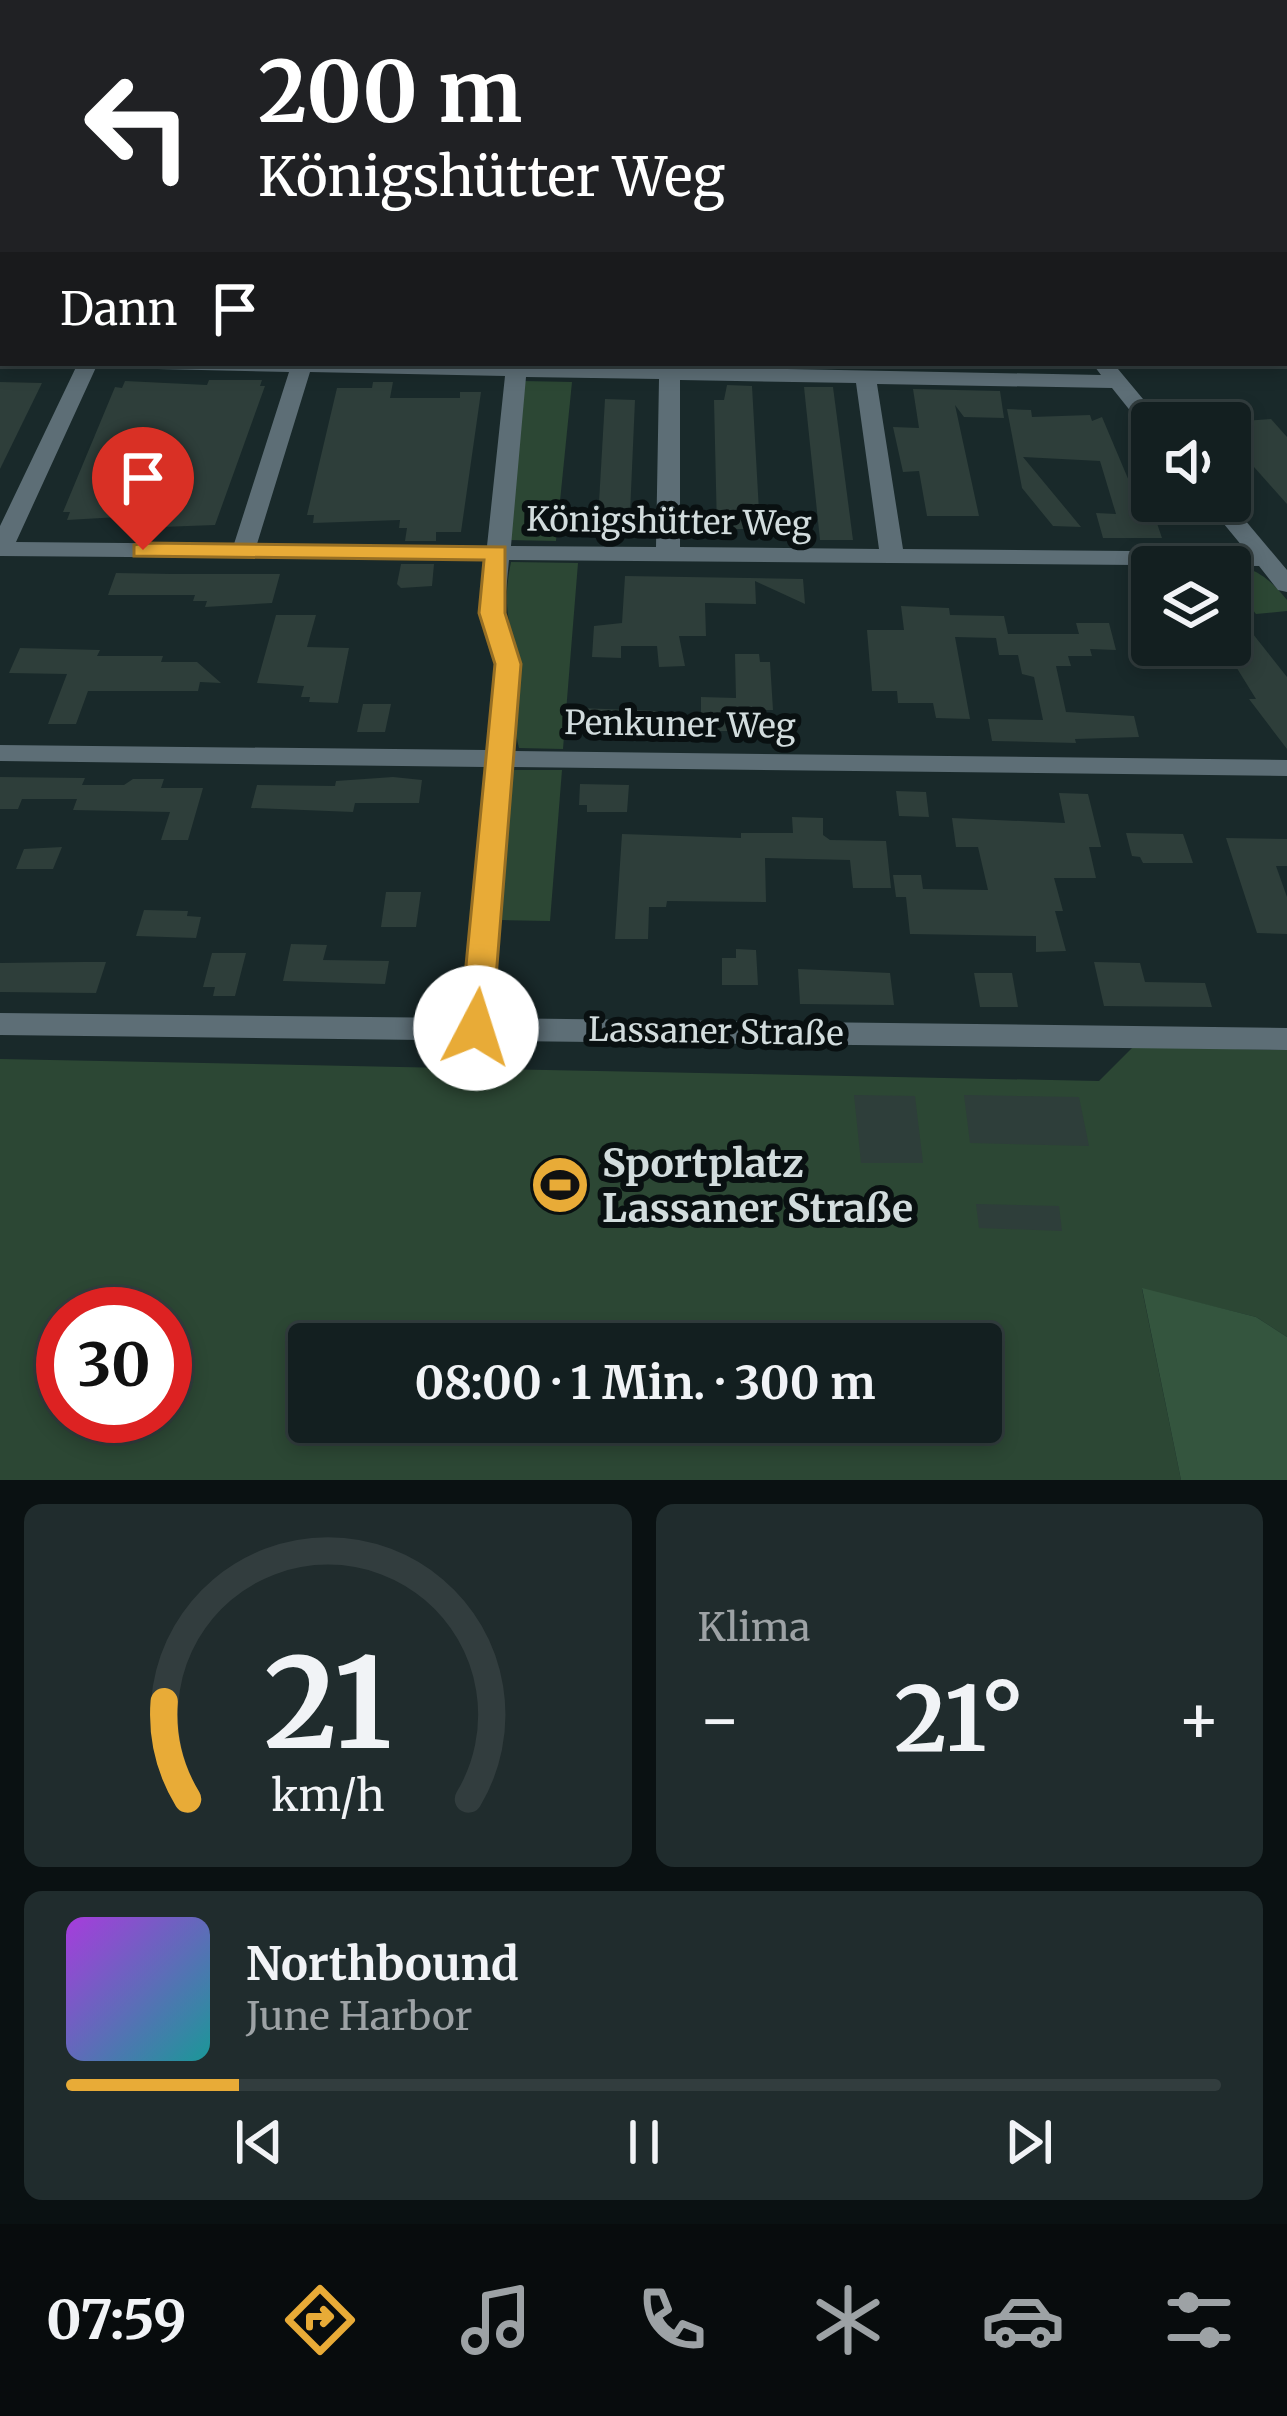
<!DOCTYPE html>
<html lang="de">
<head>
<meta charset="utf-8">
<style>
  :root { --surface:#131f20; --page:#202c2d; --text:#f1f3f6; --muted:#9da2a5; --line:#323d3e; --accent:#e8ab37 }
  body { margin:0; font-family:Merriweather,serif; background:var(--page); color:var(--text); height:100vh; display:flex; flex-direction:column; font-size:45px; white-space:nowrap }
  * { box-sizing:border-box; margin:0 }
  p { font-size:39px; color:var(--muted) }
  .icon { flex:none; width:66px; height:66px; fill:none; stroke:currentColor; stroke-width:2; stroke-linecap:round; stroke-linejoin:round }
  .map { position:relative; height:1480px; overflow:hidden }
  .details { display:flex; flex-direction:column; gap:24px; padding:24px; background:#0a1112; flex:1 }
  .details>* { flex:none }
  .hud { position:absolute; left:0px; top:0px; width:1287px; height:366px; box-shadow:0 6px 18px #0003,0 0 0 3px var(--line); background:#202124; color:#fff; overflow:hidden }
  .tools { position:absolute; left:1131px; top:402px; display:grid; gap:24px }
  .tools a { display:grid; place-items:center; width:120px; height:120px; border-radius:12px; background:var(--surface); box-shadow:0 6px 18px #0003,0 0 0 3px var(--line); font-size:60px }
  .speed { position:absolute; left:36px; top:1287px; display:flex; gap:24px; font-size:60px; font-weight:700; text-align:center }
  .speed>* { display:grid; place-content:center; width:156px; height:156px; border-radius:50%; background:var(--surface); box-shadow:0 6px 18px #0003,0 0 0 3px var(--line); line-height:1 }
  .speed .limit { border:18px solid #d22; background:#fff; color:#111 }
  .pin { position:absolute; display:grid; place-items:center; width:102px; height:102px; color:#fff; margin:-123px -51px; border-radius:50% 50% 50% 0; rotate:-45deg; box-shadow:0 0 12px #0007 }
  .pin .icon { rotate:45deg }
  .me { position:absolute; width:132px; margin:-66px; rotate:5deg; stroke-linejoin:round; filter:drop-shadow(0 0 9px #0008) }
  .turn { display:flex; align-items:center; gap:42px; height:252px; padding:0 60px; font-size:54px }
  .turn .icon { width:156px; height:156px; stroke-width:2.5 }
  .turn b { display:block; font-size:84px; line-height:102px }
  .then { display:flex; align-items:center; height:114px; padding:0 60px; background:#0003; gap:24px; font-size:45px }
  .big { font-size:90px; font-weight:700; line-height:1.1 }
  .details .widget { flex:1; display:flex; flex-direction:column; justify-content:center; gap:18px; min-width:0; padding:0 42px; border-radius:18px; background:var(--page) }
  .details .dial { align-items:center; gap:0 }
  .dial svg { height:312px; overflow:visible; fill:none; stroke:var(--line); stroke-width:7; stroke-linecap:round; text-anchor:middle }
  .dial text { fill:var(--text); stroke:none }
  .song { display:flex; align-items:center; gap:36px }
  .cover { width:144px; height:144px; border-radius:18px; background:linear-gradient(135deg,hsl(280 70% 55%),hsl(180 70% 35%)) }
  .played { height:12px; border-radius:6px; background:linear-gradient(90deg,var(--accent) 15%,var(--line) 15%) }
  .keys { display:flex; justify-content:space-around; direction:ltr }
  .heat { display:flex; justify-content:space-between; align-items:center; font-size:66px; direction:ltr }
  .details .tiles { flex:1; display:grid; gap:24px; grid-template-columns:1fr 1fr }
  .widget:last-child { grid-column:span 2 }
  .trip { position:absolute; left:288px; top:1323px; width:714px; height:120px; border-radius:12px; background:var(--surface); box-shadow:0 6px 18px #0003,0 0 0 3px var(--line); font-weight:700; line-height:120px; text-align:center }
  .dock { display:flex; height:192px; justify-content:space-around; align-items:center; background:#080c0d; color:var(--muted) }
  .dock .icon { width:84px; height:84px }
  .dock .active { color:var(--accent) }
  .dock b { font-size:54px; color:var(--text) }
  .map>svg:first-child { display:block }
  .green { fill:#2c4734; fill-rule:evenodd }
  .forest { fill:#34553e }
  .building { fill:#2e3e3a }
  .lines { fill:none; stroke-linecap:round; stroke-linejoin:round }
  .minor { fill:#5d6e76; fill-rule:evenodd }
  .major { fill:#92b7c8; fill-rule:evenodd }
  .route { fill:#e8ab37; stroke:#976f24; stroke-width:3 }
  .labels { text-anchor:middle; stroke-width:12; stroke-linejoin:round; paint-order:stroke }
  .street-label { font-size:33px; fill:#d2dcdd; stroke:#091011 }
  .near-poi-label { font-size:39px; font-weight:bold; fill:#d2dcdd; stroke:#091011; text-anchor:start }
</style>
</head>
<body>
<div class="map">
<svg width="1287" height="1480" viewBox="0 0 1287 1480">
  <rect width="100%" height="100%" fill="#19292a"/>
  <!-- green -->
  <g class="green">
    <path d="M523,381L572,382L556,541L504,540Z"/>
    <path d="M511,562L578,563L563,749L519,748C512,723 519,699 517,673C514,625 500,616 511,562Z"/>
    <path d="M1216,564C1250,564 1266,574 1287,600V611L1256,614L1230,582V567Z"/>
    <path d="M508,770H562L550,921L502,920Z"/>
    <path d="M1133,1047L1287,1050V1337L1256,1317L1142,1289L1181,1480H0V1059L1099,1081ZM63,1314H165V1416H63ZM309,1344H981V1422H309Z"/>
  </g>
  <!-- forest -->
  <path class="forest" d="M1142,1288L1256,1317L1287,1337V1480H1181Z"/>
  <!-- building -->
  <g class="building">
    <path d="M209,380H262L260,386H265L215,525L161,527L181,472L137,471L119,517L67,520L70,512H63L115,387L122,388L125,381L207,385Z"/>
    <path d="M0,382L42,383L0,469Z"/>
    <path d="M373,382H393L390,398H460V392H481L461,532H436V541H405L407,528H399L400,520L313,523L314,515H307L337,388H372Z"/>
    <path d="M727,385L752,386L760,529H717L714,400H724Z"/>
    <path d="M804,387H833L853,540H820Z"/>
    <path d="M913,389L1000,391L1004,418L964,417L955,405L979,516H927L919,471L903,472L893,427L919,428Z"/>
    <path d="M605,399L635,400L629,537H597Z"/>
    <path d="M1007,409L1031,410L1032,417L1090,415L1092,421L1102,417L1129,481H1141L1145,488L1162,538H1103L1096,513L1116,514L1100,461L1023,457L1081,527L1053,526L1022,488Z"/>
    <path d="M1271,419L1287,437V504L1230,440V422Z"/>
    <path d="M401,564H434L432,586L401,588L397,584Z"/>
    <path d="M116,573L171,574H280L272,603L205,607L207,601H193L195,595H108Z"/>
    <path d="M625,576L803,579L805,604L755,581L756,604L705,603L706,636H679L685,666L659,667L657,646H621V658L592,657L594,626L622,623Z"/>
    <path d="M1230,605L1287,677V749L1249,699H1256L1230,657Z"/>
    <path d="M901,606L949,608L950,615L1004,616L1008,634H1079L1076,623H1109L1116,650L1090,649L1092,656H1068L1071,666H1056L1066,712L1134,716L1139,737L1075,739L1076,743L992,741L988,719L1043,720L1034,677L1022,674L1018,655H999L996,638L955,637L970,719L936,718L933,703H898L897,691H872L867,630H904Z"/>
    <path d="M276,615H316L307,647L349,648L338,703L309,702L310,697H301L304,686L257,683Z"/>
    <path d="M20,648L100,650L97,656H163L161,662H197L221,683L200,682L198,691H88L76,724H48L67,674L9,673Z"/>
    <path d="M735,654H759L760,662H770L773,710H743L744,731H701V697L736,698Z"/>
    <path d="M363,704H391L385,732H357Z"/>
    <path d="M579,708L658,711L657,735L577,734Z"/>
    <path d="M0,777L85,778L82,785H124L133,779H164L161,788H203L188,840H161L170,812L73,810L77,799H22L18,809H0Z"/>
    <path d="M393,777L422,780L419,803H355L353,812L251,808L257,785L335,786L336,781Z"/>
    <path d="M580,784L629,785L627,812H587V805H579Z"/>
    <path d="M896,791L926,792L929,817L899,816Z"/>
    <path d="M1059,793L1088,794L1101,847H1089L1096,878H1054L1063,911H1055L1066,951L1036,952V936L910,934L906,897H896L893,875H921L923,889L988,890L978,847H956L952,818L1065,823Z"/>
    <path d="M792,817L823,818V835L830,840L886,841L891,888H853L850,860L765,858L766,902L667,901L666,907H649L648,939H615L622,834L741,838V833H793Z"/>
    <path d="M1126,833L1183,834L1193,863H1143L1140,857L1132,856Z"/>
    <path d="M1226,838L1287,839V866H1276L1287,897V934L1257,933Z"/>
    <path d="M62,847L53,869H16L24,849Z"/>
    <path d="M386,892H421L416,927H381Z"/>
    <path d="M144,910L188,911L187,916L201,917L196,938L136,936Z"/>
    <path d="M291,944L327,945L323,960L389,961L385,984L283,981Z"/>
    <path d="M736,949L756,950L758,985H722V958H736Z"/>
    <path d="M212,953H246L235,996H213L215,987H203Z"/>
    <path d="M83,962H106L96,993L0,992V963Z"/>
    <path d="M1094,962L1140,963L1145,982L1205,983L1212,1007L1104,1006Z"/>
    <path d="M798,969L890,973L894,1005L800,1004Z"/>
    <path d="M974,973H1012L1018,1007H980Z"/>
    <path d="M854,1095L915,1096L923,1163H861Z"/>
    <path d="M964,1095L1079,1097L1089,1146L970,1143Z"/>
    <path d="M976,1204L1059,1206L1062,1231L979,1228Z"/>
  </g>
  <g class="lines">
    <!-- minor -->
    <g class="minor">
      <rect x="41" y="0" width="14" height="3"/>
      <path d="M668,0H682L683,3H669Z"/>
      <rect x="0" y="237" width="3" height="12"/>
      <path d="M0,354L3,363L10,364L0,366Z"/>
      <path d="M78,363H98L16,542L234,544L289,372L157,369L147,363H474L1101,375L1092,363H1113L1163,423H1152V430L1144,428L1112,388L877,384L903,549L1247,552L1205,501H1229L1287,570V592L1278,590L1259,566L509,560L504,613L521,665L514,751L1287,760V776L513,767L493,1018L1287,1028V1050L0,1035V1013L461,1018L485,767L0,761V745L487,750L495,665L480,613L485,560L0,556V526ZM310,372L505,376L487,546L257,544ZM526,377L659,379L656,547L511,546ZM680,380L856,383L879,549L680,547Z"/>
    </g>
    <!-- major -->
    <g class="major">
      <path d="M1269,0H1287V7Z"/>
      <rect x="0" y="132" width="3" height="12"/>
      <rect x="1284" y="144" width="3" height="12"/>
    </g>
  </g>
  <!-- route -->
  <path class="route" d="M143,543L505,547V613L521,664L492,1028L487,1036H464L460,1028L495,664L479,613L484,560L134,556V545Z"/>
  <!-- icons -->
  <defs>
    <g id="stadium-disc" transform="scale(3)"><circle r="9.5" fill="#e8ab37" stroke="#091011"/><path d="M0-5a6.5 5 0 1 0 0 10a6.5 5 0 1 0 0-10ZM-3.5-1.8h7v3.6h-7Z" fill="#111"/></g>
  </defs>
  <g fill-rule="evenodd">
    <use href="#stadium-disc" x="560" y="1185"/>
  </g>
  <g class="labels">
    <!-- street labels -->
    <g class="street-label">
      <text transform="translate(669 521) rotate(1)" y="12">Königshütter Weg</text>
      <text transform="translate(680 724) rotate(1)" y="12">Penkuner Weg</text>
      <text transform="translate(716 1031) rotate(1)" y="12">Lassaner Straße</text>
    </g>
    <!-- near-poi labels -->
    <g class="near-poi-label">
      <text x="602" y="1177">Sportplatz<tspan x="602" dy="45">Lassaner Straße</tspan></text>
    </g>
  </g>
</svg>
<div class="tools">
<a><svg class="icon" aria-label="sound" viewBox="0 0 24 24"><path d="M4 9h4l5-4v14l-5-4H4zM17 9q2 3 0 6"/></svg></a>
<a><svg class="icon" aria-label="layers" viewBox="0 0 24 24"><path d="M12 4l9 5-9 5-9-5zM3 14l9 5 9-5"/></svg></a>
</div>
<div class="speed"><div class="limit">30</div></div>
<div class="pin" style="left:143px;top:550px;background:#d93025"><svg class="icon" aria-label="arrive" viewBox="0 0 24 24"><path d="M6 21V4h12l-3 4 3 4H6"/></svg></div>
<svg class="me" style="left:476px;top:1028px" viewBox="-20 -20 40 40"><circle r="19" fill="#fff"/><path d="M0-13L10 11 0 6-10 11z" fill="#e8ab37"/></svg>
<div class="trip">08:00 · 1 Min. · 300 m</div>
<div class="hud">
<div class="turn"><svg class="icon" aria-label="left" viewBox="0 0 24 24"><path d="M17 20v-9H6M10 6l-5 5 5 5"/></svg><div><b>200 m</b>Königshütter Weg</div></div>
<div class="then">Dann<svg class="icon" aria-label="arrive" viewBox="0 0 24 24"><path d="M6 21V4h12l-3 4 3 4H6"/></svg></div>
</div>
</div>
<section class="details">
<div class="tiles">
<div class="widget dial"><svg viewBox="0 0 100 80">
<path d="M14 69A42 42 0 1 1 86 69"/>
<path d="M14 69A42 42 0 0 1 8 44" stroke="#e8ab37"/>
<text x="50" y="56" font-size="32" font-weight="700">21</text>
<text x="50" y="72" font-size="11">km/h</text>
</svg></div>
<div class="widget"><p>Klima</p>
<div class="heat"><a>−</a><b class="big">21°</b><a>+</a></div>
</div>
<div class="widget">
<div class="song"><i class="cover"></i><div><b>Northbound</b><p>June Harbor</p></div></div>
<div class="played"></div>
<div class="keys"><svg class="icon" aria-label="previous" viewBox="0 0 24 24"><path d="M18 5L8 12l10 7zM5 5v14"/></svg><svg class="icon" aria-label="pause" viewBox="0 0 24 24"><path d="M8 5v14M16 5v14"/></svg><svg class="icon" aria-label="next" viewBox="0 0 24 24"><path d="M6 5l10 7-10 7zM19 5v14"/></svg></div>
</div>
</div>
</section>
<nav class="dock">
<b>07:59</b>
<svg class="icon active" aria-label="directions" viewBox="0 0 24 24"><path d="M12 3l9 9-9 9-9-9zM9 14v-3h6M13 9l2 2-2 2"/></svg>
<svg class="icon" aria-label="music" viewBox="0 0 24 24"><path d="M9 18V5l10-2v13"/><circle cx="6" cy="18" r="3"/><circle cx="16" cy="16" r="3"/></svg>
<svg class="icon" aria-label="phone" viewBox="0 0 24 24"><path d="M5 4h4l2 5-3 2q2 4 5 5l2-3 5 2v4C11 20 4 13 5 4z"/></svg>
<svg class="icon" aria-label="climate" viewBox="0 0 24 24"><path d="M12 3v18M4 7l16 10M4 17L20 7"/></svg>
<svg class="icon" aria-label="car" viewBox="0 0 24 24"><path d="M5 17H2v-5l4-1 3-4h7l3 4 3 1v5h-3M9 17h6M6 11h13"/><circle cx="7" cy="17" r="2"/><circle cx="17" cy="17" r="2"/></svg>
<svg class="icon" aria-label="filters" viewBox="0 0 24 24"><path d="M4 7h16M4 17h16"/><circle cx="9" cy="7" r="2"/><circle cx="15" cy="17" r="2"/></svg>
</nav>
</body>
</html>
